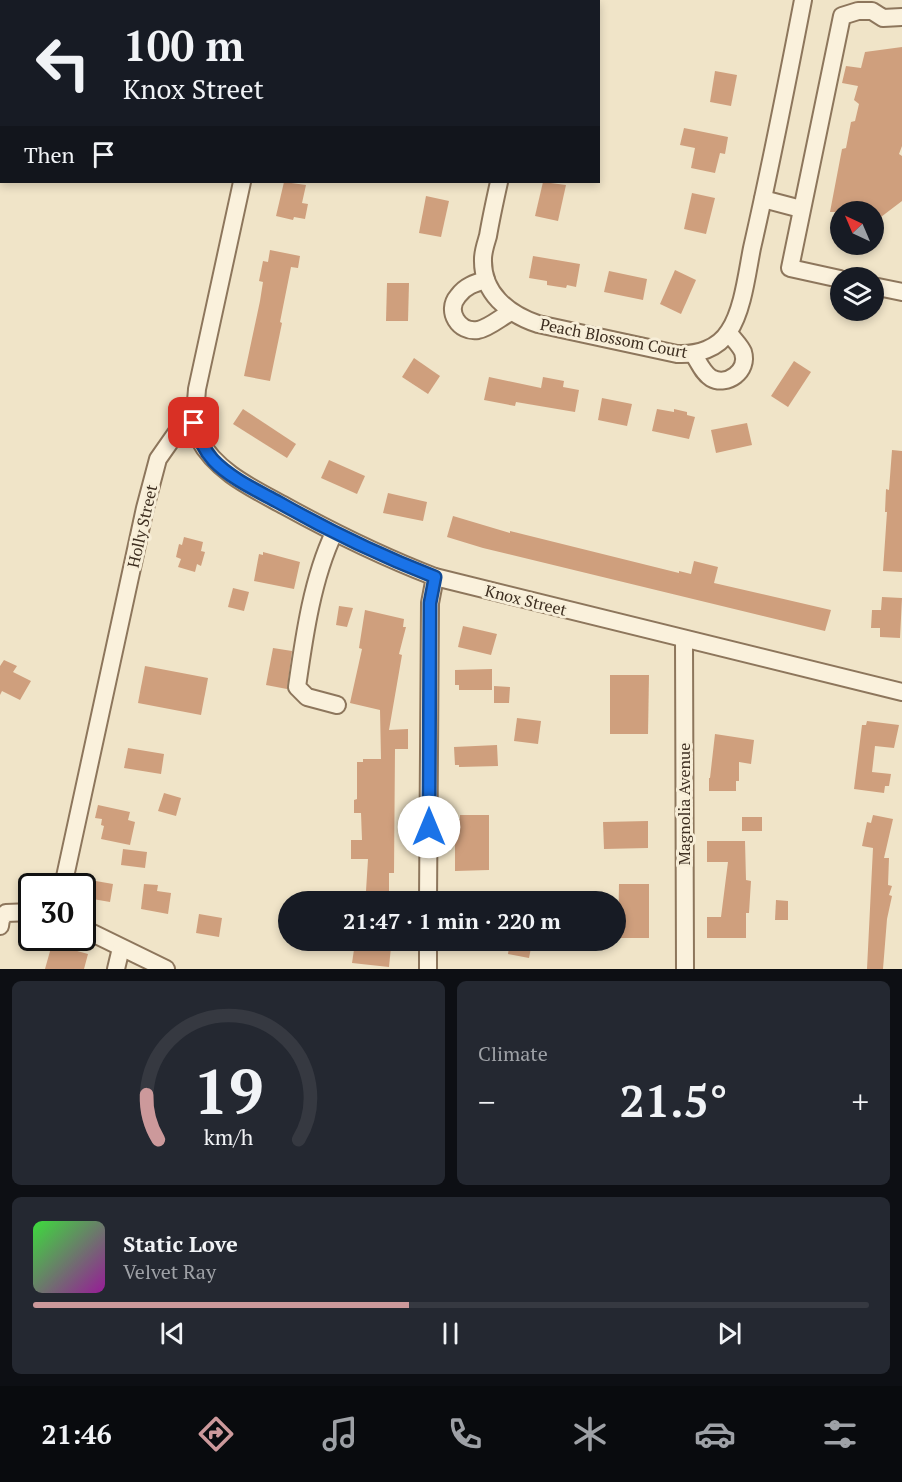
<!DOCTYPE html>
<html lang="en">
<head>
<meta charset="utf-8">
<style>
  :root { --surface:#171b24; --page:#242831; --text:#f1f3f6; --muted:#9ea1a6; --line:#363941; --accent:#cc999b }
  body { margin:0; font-family:"PT Serif",serif; background:var(--page); color:var(--text); height:100vh; display:flex; flex-direction:column; font-size:22px; white-space:nowrap }
  * { box-sizing:border-box; margin:0 }
  p { font-size:20px; color:var(--muted) }
  .icon { flex:none; width:33px; height:33px; fill:none; stroke:currentColor; stroke-width:2; stroke-linecap:round; stroke-linejoin:round }
  .map { position:relative; height:969px; overflow:hidden }
  .drawer { display:flex; flex-direction:column; gap:12px; padding:12px; background:#0d0f14; flex:1 }
  .drawer>* { flex:none }
  .top-card { position:absolute; left:0px; top:0px; width:600px; height:183px; box-shadow:0 3px 9px #0003; background:#171b24; color:var(--text); overflow:hidden }
  .needle { width:39px; rotate:316deg }
  .controls { position:absolute; left:830px; top:201px; display:grid; gap:12px }
  .controls a { display:grid; place-items:center; width:54px; height:54px; border-radius:50%; background:var(--surface); box-shadow:0 3px 9px #0003; font-size:30px }
  .speed { position:absolute; left:18px; top:873px; display:flex; gap:12px; font-size:30px; font-weight:700; text-align:center }
  .speed>* { display:grid; place-content:center; width:78px; height:78px; border-radius:50%; background:var(--surface); box-shadow:0 3px 9px #0003; line-height:1 }
  .speed .limit { border:3px solid #111; border-radius:9px; background:#fff; color:#111 }
  .pin { position:absolute; display:grid; place-items:center; width:51px; height:51px; color:#fff; margin:-26px; border-radius:12px; box-shadow:0 3px 9px #0006 }
  .me { position:absolute; width:66px; margin:-33px; rotate:0deg; stroke-linejoin:round; filter:drop-shadow(0 0 4px #0008) }
  .turn { display:flex; align-items:center; gap:21px; height:126px; padding:0 24px; font-size:27px }
  .turn .icon { width:78px; height:78px; stroke-width:2.5 }
  .turn b { display:block; font-size:42px; line-height:51px }
  .then { display:flex; align-items:center; height:57px; padding:0 24px; background:#0003; gap:12px; font-size:22px }
  .big { font-size:45px; font-weight:700; line-height:1.1 }
  .drawer .tile { flex:1; display:flex; flex-direction:column; justify-content:center; gap:9px; min-width:0; padding:0 21px; border-radius:9px; background:var(--page) }
  .drawer .dial { align-items:center; gap:0 }
  .dial svg { height:156px; overflow:visible; fill:none; stroke:var(--line); stroke-width:7; stroke-linecap:round; text-anchor:middle }
  .dial text { fill:var(--text); stroke:none }
  .song { display:flex; align-items:center; gap:18px }
  .cover { width:72px; height:72px; border-radius:9px; background:linear-gradient(135deg,hsl(120 70% 55%),hsl(300 70% 35%)) }
  .played { height:6px; border-radius:3px; background:linear-gradient(90deg,var(--accent) 45%,var(--line) 45%) }
  .keys { display:flex; justify-content:space-around; direction:ltr }
  .heat { display:flex; justify-content:space-between; align-items:center; font-size:33px; direction:ltr }
  .drawer .tiles { flex:1; display:grid; gap:12px; grid-template-columns:1fr 1fr }
  .tile:last-child { grid-column:span 2 }
  .trip { position:absolute; left:278px; top:891px; width:348px; height:60px; border-radius:30px; background:var(--surface); box-shadow:0 3px 9px #0003; font-weight:700; line-height:60px; text-align:center }
  .tab-bar { display:flex; height:96px; justify-content:space-around; align-items:center; background:#090b0e; color:var(--muted) }
  .tab-bar .icon { width:42px; height:42px }
  .tab-bar .active { color:var(--accent) }
  .tab-bar b { font-size:27px; color:var(--text) }
  .map>svg:first-child { display:block }
  .building { fill:#cf9f7d }
  .lines { fill:none; stroke-linecap:round; stroke-linejoin:round }
  .minor-casing { stroke:#8d765c; stroke-width:20 }
  .minor { stroke:#faf1dc; stroke-width:16 }
  .route-casing { stroke:#114b97; stroke-width:15 }
  .route { stroke:#1a73e8; stroke-width:10 }
  .labels { text-anchor:middle; stroke-width:6; stroke-linejoin:round; paint-order:stroke }
  .street-label { font-size:16px; fill:#3d2e20; stroke:#f7eed8 }
</style>
</head>
<body>
<div class="map">
<svg width="902" height="969" viewBox="0 0 902 969">
  <rect width="100%" height="100%" fill="#f0e4c8"/>
  <!-- building -->
  <g class="building">
    <path d="M902,47V146L899,154L902,156V201L873,223V212H830L842,149L846,148L851,122L855,121L859,104L854,100L858,86L842,83L846,66L861,68L865,52Z"/>
    <path d="M715,71L737,75L731,106L710,102Z"/>
    <path d="M684,128L728,137L725,154L720,153L715,173L691,168L695,148L680,145Z"/>
    <path d="M284,182L306,185L302,203L308,204L305,219L294,217L293,220L276,216Z"/>
    <path d="M543,182L566,185L558,221L535,216Z"/>
    <path d="M692,193L715,198L706,234L684,229Z"/>
    <path d="M426,196L449,201L441,237L419,233Z"/>
    <path d="M270,250L300,256L298,268L291,267L280,322L282,323L270,381L244,376L260,301L263,282L259,281L263,261L268,262Z"/>
    <path d="M533,256L580,264L576,287L567,285L566,288L547,285V281L529,278Z"/>
    <path d="M675,270L696,280L681,314L660,304Z"/>
    <path d="M609,271L647,279L643,300L604,292Z"/>
    <path d="M387,283H409L408,321H386Z"/>
    <path d="M414,358L440,376L428,394L402,377Z"/>
    <path d="M794,361L811,372L788,407L771,396Z"/>
    <path d="M489,377L541,388L543,377L564,381L563,387L579,390L575,412L516,402L515,406L484,400Z"/>
    <path d="M602,398L632,404L627,426L598,420Z"/>
    <path d="M243,409L296,444L287,458L233,424Z"/>
    <path d="M657,409L674,412V409L687,412V415L695,417L689,439L652,431Z"/>
    <path d="M747,423L752,445L716,453L711,430Z"/>
    <path d="M892,450L902,451V572L883,571L887,512H885L886,489L889,490Z"/>
    <path d="M329,460L365,476L357,494L321,478Z"/>
    <path d="M388,493L427,502L423,521L383,513Z"/>
    <path d="M453,516L510,533V531L679,573V571L691,574L694,561L718,567L714,583L831,610L825,631L483,548L447,537Z"/>
    <path d="M184,537L203,542L201,551L205,552L201,566L197,564L195,572L178,567L181,559L176,557L179,544L182,545Z"/>
    <path d="M263,552L300,562L294,589L254,581L259,554L263,555Z"/>
    <path d="M233,588L249,592L244,611L228,607Z"/>
    <path d="M882,597L902,598L900,638L880,637V628H871L872,610H881Z"/>
    <path d="M339,606L353,608L347,627L336,625Z"/>
    <path d="M365,610L404,619L403,627H406L399,654L402,655L389,730L408,729V749H395L394,873H389V892L366,891L368,859H351V840H362L361,813H354V800L357,799V762H363V759H381L380,710L350,703L362,649L359,648Z"/>
    <path d="M463,626L497,634L491,655L458,647Z"/>
    <path d="M273,648L292,651L287,689L266,685Z"/>
    <path d="M4,660L17,666L13,672L31,681L20,700L2,691L0,695V666Z"/>
    <path d="M145,666L208,678L201,715L138,703Z"/>
    <path d="M492,669V690H459V685H455V670Z"/>
    <path d="M610,675H649L648,734H610Z"/>
    <path d="M494,686L510,687L509,703H494Z"/>
    <path d="M517,718L541,721L538,744L514,741Z"/>
    <path d="M867,721L899,725L894,748L875,746L872,772L891,774L889,786H885L884,793L854,789L862,725H866Z"/>
    <path d="M715,734L754,740L751,764L739,762V781H736V791H709V778H710Z"/>
    <path d="M497,745L498,766L459,767V765H455L454,747Z"/>
    <path d="M128,748L164,754L161,774L124,768Z"/>
    <path d="M164,793L181,798L176,816L158,811Z"/>
    <path d="M98,805L130,812L128,820L135,822L130,845L101,839L104,826L101,825L102,819L95,818Z"/>
    <path d="M460,815H489V870L455,871V819H460Z"/>
    <path d="M873,815L893,819L884,858H889L888,885L892,886L889,895L892,896L887,919L883,969H867L873,848L862,846L867,822L871,823Z"/>
    <rect x="742" y="817" width="20" height="14"/>
    <path d="M648,821V848L604,849L603,822Z"/>
    <path d="M707,841H745L746,880L751,881L749,913H746V938H707V917H721L728,862H707Z"/>
    <path d="M123,849L147,852L145,868L121,865Z"/>
    <path d="M90,880L113,884L110,902L87,898Z"/>
    <path d="M144,884L158,885L157,891L171,893L168,914L141,909Z"/>
    <path d="M619,884H649V938H618Z"/>
    <path d="M776,900L788,901V920H775Z"/>
    <path d="M199,914L222,918L219,937L196,933Z"/>
    <path d="M510,940L532,943L529,958L508,954Z"/>
    <path d="M355,943L391,947L389,967L352,963Z"/>
    <path d="M52,944L88,954L84,969H45Z"/>
  </g>
  <g class="lines">
    <!-- minor casing -->
    <g class="minor-casing">
      <g id="minor">
        <path d="M281,2V0"/>
        <path d="M537,2L538,0"/>
        <path d="M242,182L197,389C196,406 192,423 199,439C216,472 254,489 285,506C334,533 383,557 435,577L902,692"/>
        <path d="M499,182C495,200 491,218 488,236C486,243 483,251 483,259C482,293 508,314 538,324L677,354C697,355 718,349 729,331C743,310 747,273 752,248C771,165 787,83 803,0"/>
        <path d="M763,199L801,209"/>
        <path d="M840,279L790,268L842,16L858,11H872L883,18L902,17"/>
        <path d="M486,280C475,283 465,286 458,296C445,311 459,333 478,330C489,328 501,317 511,312"/>
        <path d="M873,286L902,292"/>
        <path d="M694,355C699,363 703,373 711,378C727,387 749,371 743,352C740,345 733,339 729,333"/>
        <path d="M334,533C312,579 304,638 297,687L307,697L337,705"/>
        <path d="M684,639L685,969"/>
        <path d="M63,886L145,508L158,459L179,429L194,423"/>
        <path d="M428,902L430,603L435,577"/>
        <path d="M0,926L1,919L6,913L32,912"/>
        <path d="M82,928L166,969"/>
        <path d="M116,969L121,948"/>
        <path d="M428,969V940"/>
      </g>
    </g>
    <!-- minor -->
    <use href="#minor" class="minor"/>
  </g>
  <g class="lines">
    <!-- route casing -->
    <g class="route-casing">
      <path id="route" d="M194,423C198,436 204,450 213,460C230,478 256,490 278,502C329,531 381,556 435,577L430,603L429,827"/>
    </g>
    <!-- route -->
    <use href="#route" class="route"/>
  </g>
  <g class="labels">
    <!-- street labels -->
    <g class="street-label">
      <text transform="translate(614 338) rotate(11)" y="6">Peach Blossom Court</text>
      <text transform="translate(142 526) rotate(-77)" y="6">Holly Street</text>
      <text transform="translate(526 600) rotate(14)" y="6">Knox Street</text>
      <text transform="translate(684 804) rotate(-90)" y="6">Magnolia Avenue</text>
    </g>
  </g>
</svg>
<div class="controls">
<a><svg class="needle" viewBox="-14 -14 28 28"><path d="M0-13l5 13h-10z" fill="#e53935"/><path d="M0 13l5-13h-10z" fill="#9ea1a6"/></svg></a>
<a><svg class="icon" aria-label="layers" viewBox="0 0 24 24"><path d="M12 4l9 5-9 5-9-5zM3 14l9 5 9-5"/></svg></a>
</div>
<div class="speed"><div class="limit">30</div></div>
<div class="pin" style="left:194px;top:423px;background:#d93025"><svg class="icon" aria-label="arrive" viewBox="0 0 24 24"><path d="M6 21V4h12l-3 4 3 4H6"/></svg></div>
<svg class="me" style="left:429px;top:827px" viewBox="-20 -20 40 40"><circle r="19" fill="#fff"/><path d="M0-13L10 11 0 6-10 11z" fill="#1a73e8"/></svg>
<div class="trip">21:47 · 1 min · 220 m</div>
<div class="top-card">
<div class="turn"><svg class="icon" aria-label="left" viewBox="0 0 24 24"><path d="M17 20v-9H6M10 6l-5 5 5 5"/></svg><div><b>100 m</b>Knox Street</div></div>
<div class="then">Then<svg class="icon" aria-label="arrive" viewBox="0 0 24 24"><path d="M6 21V4h12l-3 4 3 4H6"/></svg></div>
</div>
</div>
<section class="drawer">
<div class="tiles">
<div class="tile dial"><svg viewBox="0 0 100 80">
<path d="M14 69A42 42 0 1 1 86 69"/>
<path d="M14 69A42 42 0 0 1 8 46" stroke="#cc999b"/>
<text x="50" y="56" font-size="32" font-weight="700">19</text>
<text x="50" y="72" font-size="11">km/h</text>
</svg></div>
<div class="tile"><p>Climate</p>
<div class="heat"><a>−</a><b class="big">21.5°</b><a>+</a></div>
</div>
<div class="tile">
<div class="song"><i class="cover"></i><div><b>Static Love</b><p>Velvet Ray</p></div></div>
<div class="played"></div>
<div class="keys"><svg class="icon" aria-label="previous" viewBox="0 0 24 24"><path d="M18 5L8 12l10 7zM5 5v14"/></svg><svg class="icon" aria-label="pause" viewBox="0 0 24 24"><path d="M8 5v14M16 5v14"/></svg><svg class="icon" aria-label="next" viewBox="0 0 24 24"><path d="M6 5l10 7-10 7zM19 5v14"/></svg></div>
</div>
</div>
</section>
<nav class="tab-bar">
<b>21:46</b>
<svg class="icon active" aria-label="directions" viewBox="0 0 24 24"><path d="M12 3l9 9-9 9-9-9zM9 14v-3h6M13 9l2 2-2 2"/></svg>
<svg class="icon" aria-label="music" viewBox="0 0 24 24"><path d="M9 18V5l10-2v13"/><circle cx="6" cy="18" r="3"/><circle cx="16" cy="16" r="3"/></svg>
<svg class="icon" aria-label="phone" viewBox="0 0 24 24"><path d="M5 4h4l2 5-3 2q2 4 5 5l2-3 5 2v4C11 20 4 13 5 4z"/></svg>
<svg class="icon" aria-label="climate" viewBox="0 0 24 24"><path d="M12 3v18M4 7l16 10M4 17L20 7"/></svg>
<svg class="icon" aria-label="car" viewBox="0 0 24 24"><path d="M5 17H2v-5l4-1 3-4h7l3 4 3 1v5h-3M9 17h6M6 11h13"/><circle cx="7" cy="17" r="2"/><circle cx="17" cy="17" r="2"/></svg>
<svg class="icon" aria-label="filters" viewBox="0 0 24 24"><path d="M4 7h16M4 17h16"/><circle cx="9" cy="7" r="2"/><circle cx="15" cy="17" r="2"/></svg>
</nav>
</body>
</html>
